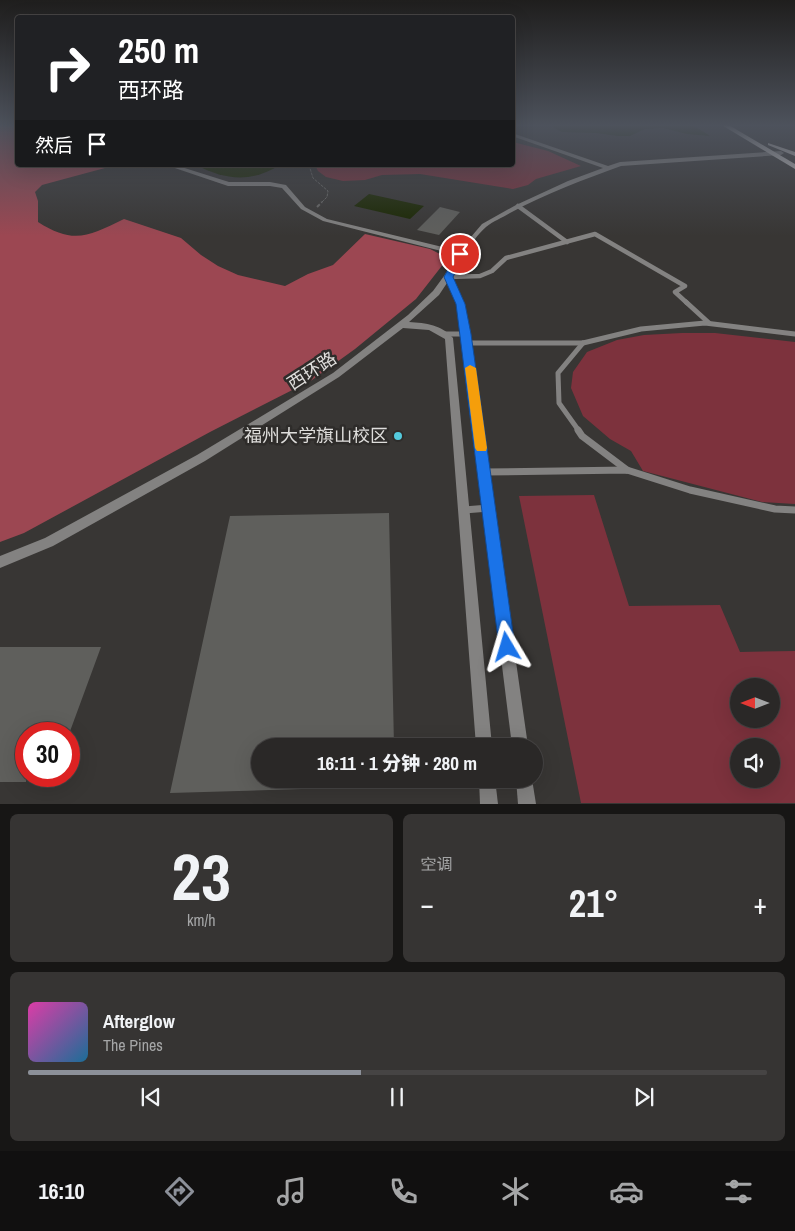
<!DOCTYPE html>
<html lang="zh">
<head>
<meta charset="utf-8">
<style>
  :root { --surface:#2a2827; --page:#363433; --text:#f1f3f6; --muted:#a5a6a7; --line:#464444; --accent:#8c9099 }
  body { margin:0; font-family:"Archivo Narrow","Noto Sans SC",sans-serif; background:var(--page); color:var(--text); height:100vh; display:flex; flex-direction:column; font-size:19px; white-space:nowrap }
  * { box-sizing:border-box; margin:0 }
  p { font-size:16px; color:var(--muted) }
  .icon { flex:none; width:28px; height:28px; fill:none; stroke:currentColor; stroke-width:2; stroke-linecap:round; stroke-linejoin:round }
  .map { position:relative; height:804px; overflow:hidden }
  .drawer { display:flex; flex-direction:column; gap:10px; padding:10px; background:#171615; flex:1 }
  .drawer>* { flex:none }
  .top-card { position:absolute; left:15px; top:15px; width:500px; height:152px; border-radius:5px; box-shadow:0 5px 20px #0002,0 0 0 1px var(--line); background:#202124; color:#fff; overflow:hidden }
  .needle { width:32px; rotate:270deg }
  .controls { position:absolute; left:730px; top:678px; display:grid; gap:10px }
  .controls a { display:grid; place-items:center; width:50px; height:50px; border-radius:50%; background:var(--surface); box-shadow:0 5px 20px #0002,0 0 0 1px var(--line); font-size:25px }
  .speed { position:absolute; left:15px; top:722px; display:flex; gap:10px; font-size:25px; font-weight:700; text-align:center }
  .speed>* { display:grid; place-content:center; width:65px; height:65px; border-radius:50%; background:var(--surface); box-shadow:0 5px 20px #0002,0 0 0 1px var(--line); line-height:1 }
  .speed .limit { border:8px solid #d22; background:#fff; color:#111 }
  .pin { position:absolute; display:grid; place-items:center; width:42px; height:42px; color:#fff; margin:-21px; border:2px solid #fff; border-radius:50%; box-shadow:0 1px 5px #0007 }
  .me { position:absolute; width:55px; margin:-28px; rotate:353deg; stroke-linejoin:round; filter:drop-shadow(0 0 4px #0008) }
  .turn { display:flex; align-items:center; gap:18px; height:105px; padding:0 20px; font-size:22px }
  .turn .icon { width:65px; height:65px; stroke-width:2.5 }
  .turn b { display:block; font-size:35px; line-height:42px }
  .then { display:flex; align-items:center; height:48px; padding:0 20px; background:#0003; gap:10px; font-size:19px }
  .big { font-size:38px; font-weight:800; line-height:1.1 }
  .drawer .widget { flex:1; display:flex; flex-direction:column; justify-content:center; gap:8px; min-width:0; padding:0 18px; border-radius:8px; background:var(--page) }
  .drawer .dial { align-items:center; gap:0 }
  .dial b { font-size:65px; line-height:1 }
  .song { display:flex; align-items:center; gap:15px }
  .cover { width:60px; height:60px; border-radius:8px; background:linear-gradient(135deg,hsl(320 70% 55%),hsl(200 70% 35%)) }
  .played { height:5px; border-radius:2px; background:linear-gradient(90deg,var(--accent) 45%,var(--line) 45%) }
  .keys { display:flex; justify-content:space-around; direction:ltr }
  .heat { display:flex; justify-content:space-between; align-items:center; font-size:28px; direction:ltr }
  .drawer .tiles { flex:1; display:grid; gap:10px; grid-template-columns:1fr 1fr }
  .widget:last-child { grid-column:span 2 }
  .trip { position:absolute; left:251px; top:738px; width:292px; height:50px; border-radius:25px; background:var(--surface); box-shadow:0 5px 20px #0002,0 0 0 1px var(--line); font-weight:800; line-height:50px; text-align:center }
  .tab-bar { display:flex; height:80px; justify-content:space-around; align-items:center; background:#111010; color:var(--muted) }
  .tab-bar .icon { width:35px; height:35px }
  .tab-bar .current { color:var(--accent) }
  .tab-bar b { font-size:22px; color:var(--text) }
  .map>svg:first-child { display:block }
  .green { fill:#7d323d; fill-rule:evenodd }
  .forest { fill:#9c4752 }
  .water { fill:#1a2700 }
  .building { fill:#5f5f5c }
  .lines { fill:none; stroke-linecap:round; stroke-linejoin:round }
  .path-far1 { stroke:#6a6967; stroke-width:1; stroke-dasharray:3 1; stroke-linecap:butt }
  .path { stroke:#6a6967; stroke-width:2; stroke-dasharray:4 2; stroke-linecap:butt }
  .lane-far2 { stroke:#838281; stroke-width:4.5 }
  .lane-far1 { stroke:#838281; stroke-width:5 }
  .lane { stroke:#838281; stroke-width:7 }
  .street { fill:#838281; fill-rule:evenodd }
  .primary { fill:#cfcccb; fill-rule:evenodd }
  .route { fill:#1a73e8; stroke:#114b97 }
  .slow { fill:#f59e0b }
  .poi-dot { fill:#54cadd; stroke:#2e2c2a; stroke-width:2 }
  .labels { text-anchor:middle; stroke-width:5; stroke-linejoin:round; paint-order:stroke }
  .street-label { font-size:18px; fill:#dedddb; stroke:#2e2c2a }
  .poi-label { font-size:18px; fill:#dedddb; stroke:#2e2c2a; text-anchor:end }
</style>
</head>
<body>
<div class="map">
<svg width="795" height="804" viewBox="0 0 795 804">
  <rect width="100%" height="100%" fill="#383634"/>
  <!-- green -->
  <g class="green">
    <path d="M513,142L548,151L581,166L536,179L528,185L513,189L420,174L382,175L365,180L343,181L326,177L318,171L315,165H512Z"/>
    <path d="M682,333H715L795,342V504L762,502L643,471L631,451L610,439L583,416L571,388L573,372L587,352L617,340L644,335Z"/>
    <path d="M594,495L629,606L720,605L740,652L795,651V803H581L519,496ZM739,686H771V719H739ZM739,746H771V779H739Z"/>
  </g>
  <!-- forest -->
  <path class="forest" d="M0,124H17L18,165H116L42,185L35,192L38,201V222C74,245 89,236 124,219L181,238L201,255L218,266L238,275L285,286L308,274L333,265L365,234L430,249L448,258L416,299L355,349L312,380L210,432L24,533L0,542Z"/>
  <!-- water -->
  <g class="water">
    <path d="M554,124H691L710,136L687,134L663,128L645,129L630,136H618L596,133L562,132L551,126Z"/>
    <path d="M196,165H280C251,183 225,180 196,165Z"/>
    <path d="M369,194L424,206L410,219L354,206Z"/>
  </g>
  <!-- building -->
  <g class="building">
    <path d="M440,207L460,212L439,235L417,230Z"/>
    <path d="M389,513L394,746H260V779H334V788L170,793L230,516Z"/>
    <path d="M0,647H101L69,734H26V782H0Z"/>
  </g>
  <g class="lines">
    <!-- path-far1 -->
    <path class="path-far1" d="M309,165L313,178L328,191L327,197L321,203"/>
    <!-- path -->
    <path class="path" d="M317,207L322,202"/>
    <!-- lane-far2 -->
    <g class="lane-far2">
      <path d="M518,206L567,242"/>
      <path d="M448,277L480,276L492,271L506,258L595,234L685,286L675,292L687,303"/>
    </g>
    <!-- lane-far1 -->
    <g class="lane-far1">
      <path d="M686,302L709,323"/>
      <path d="M445,334H465"/>
      <path d="M467,343H583L641,329L705,323L795,334"/>
      <path d="M579,431L559,403L558,373L583,343"/>
    </g>
    <!-- lane -->
    <g class="lane">
      <path d="M578,430L582,436L627,470"/>
      <path d="M484,472L627,470L690,490L775,509L795,510"/>
      <path d="M464,510L489,508"/>
    </g>
    <!-- street -->
    <g class="street">
      <path d="M512,133L608,166L620,162L781,151L784,153L781,155L621,166C585,179 545,194 510,213C502,218 493,221 486,227C473,238 460,262 452,277L465,304L528,746H512L457,304L447,283L439,295L409,322C426,323 442,325 453,338L492,746H476L445,339L429,330L403,328L339,377L205,461L53,546L0,568V556L45,538L197,455L333,373L408,315L433,291L444,276L457,255L323,221L301,209L282,188L270,186H228L166,165H175L229,182H270L286,185L305,207L327,219L459,251L482,224L516,205L568,181L603,168L512,136Z"/>
      <path d="M479,779H495L498,804H480Z"/>
      <path d="M516,779H532L536,804H518Z"/>
    </g>
    <!-- primary -->
    <g class="primary">
      <path d="M720,124H727L795,164V169Z"/>
      <path d="M768,143L795,152V156L768,145Z"/>
    </g>
  </g>
  <!-- sky -->
  <linearGradient id="sky" x2="0" y2="1"><stop stop-color="#1f1e1d"/><stop offset="0.53" stop-color="#4d525c"/><stop offset="1" stop-color="#4d525c" stop-opacity="0"/></linearGradient>
  <rect width="795" height="236" fill="url(#sky)"/>
  <!-- route -->
  <path class="route" d="M460,251L465,254L453,277L465,304L471,334L515,647L513,653L507,655L501,653L499,647L456,304L444,277L456,254Z"/>
  <!-- slow -->
  <path class="slow" d="M470,365L476,368L487,448L486,451H477L475,448L465,368Z"/>
  <!-- markers -->
  <circle class="poi-dot" cx="398" cy="436" r="5"/>
  <g class="labels">
    <!-- street labels -->
    <g class="street-label">
      <text transform="translate(312 371) rotate(-33)" y="6">西环路</text>
    </g>
    <!-- poi labels -->
    <g class="poi-label">
      <text x="388" y="442">福州大学旗山校区</text>
    </g>
  </g>
</svg>
<div class="controls">
<a><svg class="needle" viewBox="-14 -14 28 28"><path d="M0-13l5 13h-10z" fill="#e53935"/><path d="M0 13l5-13h-10z" fill="#a5a6a7"/></svg></a>
<a><svg class="icon" aria-label="sound" viewBox="0 0 24 24"><path d="M4 9h4l5-4v14l-5-4H4zM17 9q2 3 0 6"/></svg></a>
</div>
<div class="speed"><div class="limit">30</div></div>
<div class="pin" style="left:460px;top:254px;background:#d93025"><svg class="icon" aria-label="arrive" viewBox="0 0 24 24"><path d="M6 21V4h12l-3 4 3 4H6"/></svg></div>
<svg class="me" style="left:507px;top:647px" viewBox="-20 -20 40 40"><path d="M0-17L14 15 0 8-14 15z" fill="#1a73e8" stroke="#fff" stroke-width="4"/></svg>
<div class="trip">16:11 · 1 分钟 · 280 m</div>
<div class="top-card">
<div class="turn"><svg class="icon" aria-label="right" viewBox="0 0 24 24"><path d="M7 20v-9h11M14 6l5 5-5 5"/></svg><div><b>250 m</b>西环路</div></div>
<div class="then">然后<svg class="icon" aria-label="arrive" viewBox="0 0 24 24"><path d="M6 21V4h12l-3 4 3 4H6"/></svg></div>
</div>
</div>
<section class="drawer">
<div class="tiles">
<div class="widget dial"><b>23</b><p>km/h</p></div>
<div class="widget"><p>空调</p>
<div class="heat"><a>−</a><b class="big">21°</b><a>+</a></div>
</div>
<div class="widget">
<div class="song"><i class="cover"></i><div><b>Afterglow</b><p>The Pines</p></div></div>
<div class="played"></div>
<div class="keys"><svg class="icon" aria-label="previous" viewBox="0 0 24 24"><path d="M18 5L8 12l10 7zM5 5v14"/></svg><svg class="icon" aria-label="pause" viewBox="0 0 24 24"><path d="M8 5v14M16 5v14"/></svg><svg class="icon" aria-label="next" viewBox="0 0 24 24"><path d="M6 5l10 7-10 7zM19 5v14"/></svg></div>
</div>
</div>
</section>
<nav class="tab-bar">
<b>16:10</b>
<svg class="icon current" aria-label="directions" viewBox="0 0 24 24"><path d="M12 3l9 9-9 9-9-9zM9 14v-3h6M13 9l2 2-2 2"/></svg>
<svg class="icon" aria-label="music" viewBox="0 0 24 24"><path d="M9 18V5l10-2v13"/><circle cx="6" cy="18" r="3"/><circle cx="16" cy="16" r="3"/></svg>
<svg class="icon" aria-label="phone" viewBox="0 0 24 24"><path d="M5 4h4l2 5-3 2q2 4 5 5l2-3 5 2v4C11 20 4 13 5 4z"/></svg>
<svg class="icon" aria-label="climate" viewBox="0 0 24 24"><path d="M12 3v18M4 7l16 10M4 17L20 7"/></svg>
<svg class="icon" aria-label="car" viewBox="0 0 24 24"><path d="M5 17H2v-5l4-1 3-4h7l3 4 3 1v5h-3M9 17h6M6 11h13"/><circle cx="7" cy="17" r="2"/><circle cx="17" cy="17" r="2"/></svg>
<svg class="icon" aria-label="filters" viewBox="0 0 24 24"><path d="M4 7h16M4 17h16"/><circle cx="9" cy="7" r="2"/><circle cx="15" cy="17" r="2"/></svg>
</nav>
</body>
</html>
